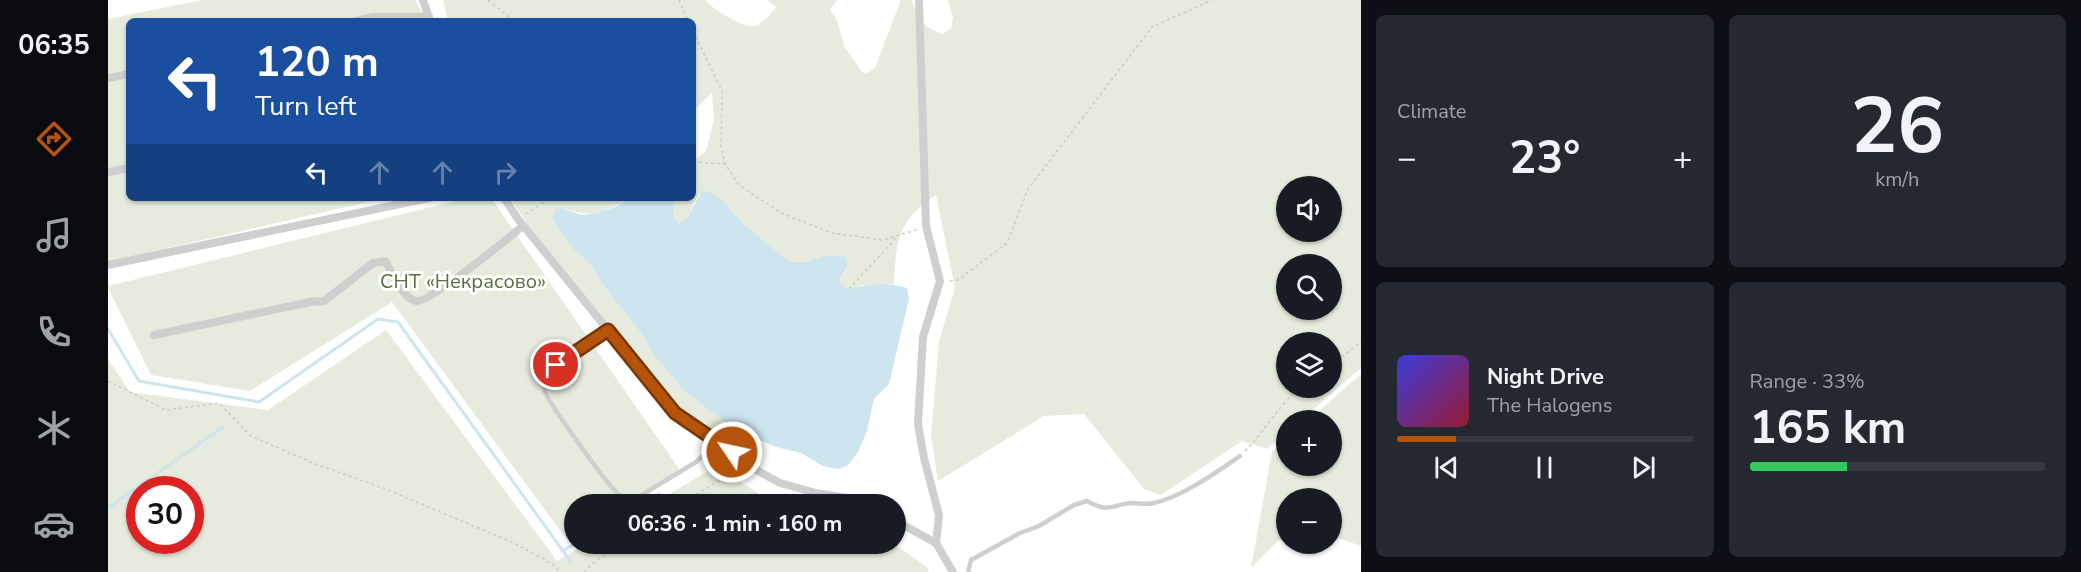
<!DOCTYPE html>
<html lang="en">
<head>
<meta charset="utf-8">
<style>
  :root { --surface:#171b24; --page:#242831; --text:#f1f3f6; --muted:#9ea1a6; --line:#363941; --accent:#b45309 }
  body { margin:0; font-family:"Nunito Sans",sans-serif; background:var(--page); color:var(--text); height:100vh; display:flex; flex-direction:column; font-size:22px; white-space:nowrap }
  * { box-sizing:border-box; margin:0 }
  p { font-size:20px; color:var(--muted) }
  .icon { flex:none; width:33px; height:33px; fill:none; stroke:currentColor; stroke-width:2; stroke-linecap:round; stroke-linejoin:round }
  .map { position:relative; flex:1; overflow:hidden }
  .drawer { display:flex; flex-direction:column; gap:15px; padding:15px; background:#0d0f14; width:720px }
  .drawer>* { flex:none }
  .guide { position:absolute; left:18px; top:18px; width:570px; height:183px; border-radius:9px; box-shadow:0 2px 4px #0004; background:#1a4fa0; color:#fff; overflow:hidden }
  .tools { position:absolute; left:1168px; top:176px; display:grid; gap:12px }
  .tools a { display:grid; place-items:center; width:66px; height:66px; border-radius:50%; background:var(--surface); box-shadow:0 2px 4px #0004; font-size:30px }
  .speed { position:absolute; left:18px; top:476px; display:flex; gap:12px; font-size:30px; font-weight:700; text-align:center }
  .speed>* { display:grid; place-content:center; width:78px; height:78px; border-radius:50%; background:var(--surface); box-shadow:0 2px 4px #0004; line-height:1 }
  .speed .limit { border:9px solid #d22; background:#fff; color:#111 }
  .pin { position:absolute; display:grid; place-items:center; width:51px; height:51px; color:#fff; margin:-26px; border:3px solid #fff; border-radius:50%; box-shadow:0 2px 6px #0007 }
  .me { position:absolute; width:66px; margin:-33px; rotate:304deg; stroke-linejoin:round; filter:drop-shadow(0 0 4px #0008) }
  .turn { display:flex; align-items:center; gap:21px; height:126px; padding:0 30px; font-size:27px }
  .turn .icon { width:78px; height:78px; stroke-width:2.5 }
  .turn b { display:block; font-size:42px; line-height:51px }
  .lanes { display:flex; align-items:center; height:57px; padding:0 30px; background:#0003; justify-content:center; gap:30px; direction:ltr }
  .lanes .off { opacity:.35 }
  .big { font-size:45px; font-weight:700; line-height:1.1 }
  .drawer .tile { flex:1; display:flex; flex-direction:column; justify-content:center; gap:9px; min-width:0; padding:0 21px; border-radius:9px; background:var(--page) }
  .drawer .dial { align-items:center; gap:0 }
  .dial b { font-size:78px; line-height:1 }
  .song { display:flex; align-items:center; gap:18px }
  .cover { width:72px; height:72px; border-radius:9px; background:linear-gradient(135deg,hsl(240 70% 55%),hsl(350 70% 35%)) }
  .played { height:6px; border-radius:3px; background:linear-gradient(90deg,var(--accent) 20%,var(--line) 20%) }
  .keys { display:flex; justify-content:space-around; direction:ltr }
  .heat { display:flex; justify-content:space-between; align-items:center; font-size:33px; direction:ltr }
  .charge { height:9px; border-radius:4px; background:linear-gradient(90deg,#34c759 33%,var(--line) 0) }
  .drawer .tiles { flex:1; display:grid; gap:15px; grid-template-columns:repeat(2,1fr) }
  .trip { position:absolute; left:456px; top:494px; width:342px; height:60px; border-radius:30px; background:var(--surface); box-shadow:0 2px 4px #0004; font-weight:700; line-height:60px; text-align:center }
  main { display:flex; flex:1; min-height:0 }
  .menu { display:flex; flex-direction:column; width:108px; justify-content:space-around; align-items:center; background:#090b0e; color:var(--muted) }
  .menu .icon { width:42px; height:42px }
  .menu .selected { color:var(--accent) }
  .menu b { font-size:27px; color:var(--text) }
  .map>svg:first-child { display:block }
  .green { fill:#e6ebdd; fill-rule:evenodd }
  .water { fill:#cce5ee }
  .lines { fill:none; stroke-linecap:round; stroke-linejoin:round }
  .stream { stroke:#cce5ee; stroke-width:3 }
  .path { stroke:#ccc; stroke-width:1.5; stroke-dasharray:3 3; stroke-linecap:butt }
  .lane { stroke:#cfcfcf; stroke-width:4.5 }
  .street { stroke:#cfcfcf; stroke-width:8 }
  .route-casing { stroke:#753606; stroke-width:15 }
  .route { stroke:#b45309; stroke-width:10 }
  .labels { text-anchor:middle; stroke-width:6; stroke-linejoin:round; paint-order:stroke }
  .park-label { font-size:20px; fill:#5a6f3d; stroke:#fff }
</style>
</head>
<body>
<main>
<nav class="menu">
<b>06:35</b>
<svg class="icon selected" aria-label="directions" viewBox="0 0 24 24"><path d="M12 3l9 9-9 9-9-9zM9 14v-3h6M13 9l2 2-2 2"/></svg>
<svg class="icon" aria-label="music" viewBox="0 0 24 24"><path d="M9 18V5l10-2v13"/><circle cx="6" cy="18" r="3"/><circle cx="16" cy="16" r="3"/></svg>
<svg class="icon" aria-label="phone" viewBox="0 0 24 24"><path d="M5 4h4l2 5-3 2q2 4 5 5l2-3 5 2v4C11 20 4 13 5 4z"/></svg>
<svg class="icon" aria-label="climate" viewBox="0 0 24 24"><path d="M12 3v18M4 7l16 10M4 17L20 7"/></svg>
<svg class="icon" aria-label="car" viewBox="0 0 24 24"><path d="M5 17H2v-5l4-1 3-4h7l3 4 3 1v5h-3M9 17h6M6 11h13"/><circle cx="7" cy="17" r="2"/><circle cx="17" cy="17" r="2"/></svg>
</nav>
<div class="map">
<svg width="1253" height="572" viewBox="0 0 1253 572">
  <rect width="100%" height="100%" fill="#fff"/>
  <!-- green -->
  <g class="green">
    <path d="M95,0H307L319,21H21V198H277L0,262V19Z"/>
    <path d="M335,0H597C605,9 635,29 647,26C655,24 664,12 669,7L659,0H730L722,9L729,20L736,46L754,72L759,73L767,68L793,0H804C808,18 816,28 835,34L843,28L845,18L840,0H1253V368L1193,420H1179V432L1159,449L1134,441L1053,495L1036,489L976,414L936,416L830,481L823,435L831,341L847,288L828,195C790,220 788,241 786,284L755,285L740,290L732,284V279L738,270L716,256L697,262L680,261L637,225L616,202L591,194L579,218L571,225L565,216V198H585V161L598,151L606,120L604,93L585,111V21H340ZM1179,186H1224V231H1179ZM1179,264H1224V309H1179ZM1179,342H1224V387H1179Z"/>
    <path d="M360,198H383L574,473L521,504H466V536L459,540L284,302L142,391L43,375L0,288V286Z"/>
    <path d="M402,198H521C494,214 483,218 453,208L467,251L482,264L495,285L532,332L546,355L576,391L616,421L606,442L560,404L421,226Z"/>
    <path d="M278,330L449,561L480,543H785L819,567L821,572H0V359L22,392L160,410ZM32,489H82V540H32Z"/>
    <path d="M1253,374V546L1224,536V498H1179V536L1170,541L1143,568L1164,452L1179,439V465H1224V420H1201Z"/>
    <path d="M608,466L667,504H545Z"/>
  </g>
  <!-- water -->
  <path class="water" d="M594,191H599L616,202L637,225L680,261L697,262L716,256H736L739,260C739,268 737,272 732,278V283L740,290C761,283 778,282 799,288L801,298L782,380L780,385L766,399L759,431L750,452L740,465L730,469L715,466L693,453L668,447L652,440L633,434L576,391L546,355L532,332L495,285L482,264L467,251L455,236L445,219V214L448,210L453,208L473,215L489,213L507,207L521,198H565V216L571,224L579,218Z"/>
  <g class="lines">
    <!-- stream -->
    <g class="stream">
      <path d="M0,329L31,381L151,402L270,319L290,322L463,562"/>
      <path d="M534,504L551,494"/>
      <path d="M0,508L115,427"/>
      <path d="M454,551L468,543"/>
    </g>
    <!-- path -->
    <g class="path">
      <path d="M380,0L406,21"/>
      <path d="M571,0L580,21"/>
      <path d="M585,31L614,91L613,147L617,164L631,185L673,213L724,233L775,240L811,229"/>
      <path d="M585,162L617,164"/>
      <path d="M418,214L442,198"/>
      <path d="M842,281L850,280L899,243L920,189L1044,27L1104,0"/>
      <path d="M741,289L790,236"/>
      <path d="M1224,364L1253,342"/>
      <path d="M0,381L58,410L111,403L143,436L205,463L275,488L404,542L448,566L450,572"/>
      <path d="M1137,451C1157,431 1171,404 1194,387"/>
      <path d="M573,504L614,479L630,467"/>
      <path d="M476,572L488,561L513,543"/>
    </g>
    <!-- lane -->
    <g class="lane">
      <path d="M500,330C486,340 440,366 436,381C435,386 436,390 438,394C445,408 504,493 514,497C520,500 527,498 532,496L588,462L610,442"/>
      <path d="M860,572L863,560L912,533L931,526L966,505L979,501C1003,514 1001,505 1023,503C1031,503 1039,505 1046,503C1074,497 1109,472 1132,456"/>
    </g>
    <!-- street -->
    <g class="street">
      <path d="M315,0L322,21"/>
      <path d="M811,0L818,226L832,281L815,337L810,424L816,458L831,515L828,543L845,572"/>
      <path d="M248,21L265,17H321"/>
      <path d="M0,78L21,74"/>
      <path d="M0,172L21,168"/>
      <path d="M396,198L410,219L567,413L650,471L672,483L708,493L751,500L758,504"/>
      <path d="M0,265L321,198"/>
      <path d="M46,335L202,302L216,301L265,263L277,261C284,272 294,298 308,301C322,303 400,238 415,226"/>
      <path d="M788,521L828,543"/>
    </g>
  </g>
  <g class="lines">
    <!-- route casing -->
    <g class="route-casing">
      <path id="route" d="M448,365L500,330L567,413L624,452"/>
    </g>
    <!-- route -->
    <use href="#route" class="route"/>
  </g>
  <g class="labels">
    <!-- park labels -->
    <g class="park-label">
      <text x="355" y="288">СНТ «Некрасово»</text>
    </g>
  </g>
</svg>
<div class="tools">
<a><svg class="icon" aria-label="sound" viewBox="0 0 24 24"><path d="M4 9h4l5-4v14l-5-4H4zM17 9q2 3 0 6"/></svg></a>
<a><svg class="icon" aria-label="search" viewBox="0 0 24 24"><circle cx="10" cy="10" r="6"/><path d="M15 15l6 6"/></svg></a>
<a><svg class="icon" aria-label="layers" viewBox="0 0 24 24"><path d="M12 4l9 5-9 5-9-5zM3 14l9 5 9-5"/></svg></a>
<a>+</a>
<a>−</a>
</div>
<div class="speed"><div class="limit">30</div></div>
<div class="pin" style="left:448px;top:365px;background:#d93025"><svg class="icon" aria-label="arrive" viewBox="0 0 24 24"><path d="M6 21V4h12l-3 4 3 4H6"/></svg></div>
<svg class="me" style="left:624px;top:452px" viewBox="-20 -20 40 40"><circle r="17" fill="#b45309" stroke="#fff" stroke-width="3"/><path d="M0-11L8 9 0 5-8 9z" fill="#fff"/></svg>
<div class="trip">06:36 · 1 min · 160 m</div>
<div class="guide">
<div class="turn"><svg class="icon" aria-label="left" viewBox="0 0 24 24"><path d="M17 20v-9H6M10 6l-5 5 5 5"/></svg><div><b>120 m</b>Turn left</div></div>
<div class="lanes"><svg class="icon" aria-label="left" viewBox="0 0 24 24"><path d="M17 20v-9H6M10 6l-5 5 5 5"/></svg><svg class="icon off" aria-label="ahead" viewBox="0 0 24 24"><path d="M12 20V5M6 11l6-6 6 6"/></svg><svg class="icon off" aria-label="ahead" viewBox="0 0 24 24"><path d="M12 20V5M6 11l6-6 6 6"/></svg><svg class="icon off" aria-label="right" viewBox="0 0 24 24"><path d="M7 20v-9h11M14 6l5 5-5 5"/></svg></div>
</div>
</div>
<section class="drawer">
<div class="tiles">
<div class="tile"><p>Climate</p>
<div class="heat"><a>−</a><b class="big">23°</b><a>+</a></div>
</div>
<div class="tile dial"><b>26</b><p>km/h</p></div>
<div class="tile">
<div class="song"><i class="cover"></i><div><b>Night Drive</b><p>The Halogens</p></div></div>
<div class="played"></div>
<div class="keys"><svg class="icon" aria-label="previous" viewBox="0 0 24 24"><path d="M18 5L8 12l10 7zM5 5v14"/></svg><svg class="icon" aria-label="pause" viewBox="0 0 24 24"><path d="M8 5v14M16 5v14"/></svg><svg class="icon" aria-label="next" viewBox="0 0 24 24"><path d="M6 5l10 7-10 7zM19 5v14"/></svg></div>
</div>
<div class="tile"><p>Range · 33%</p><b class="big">165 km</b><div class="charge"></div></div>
</div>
</section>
</main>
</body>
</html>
